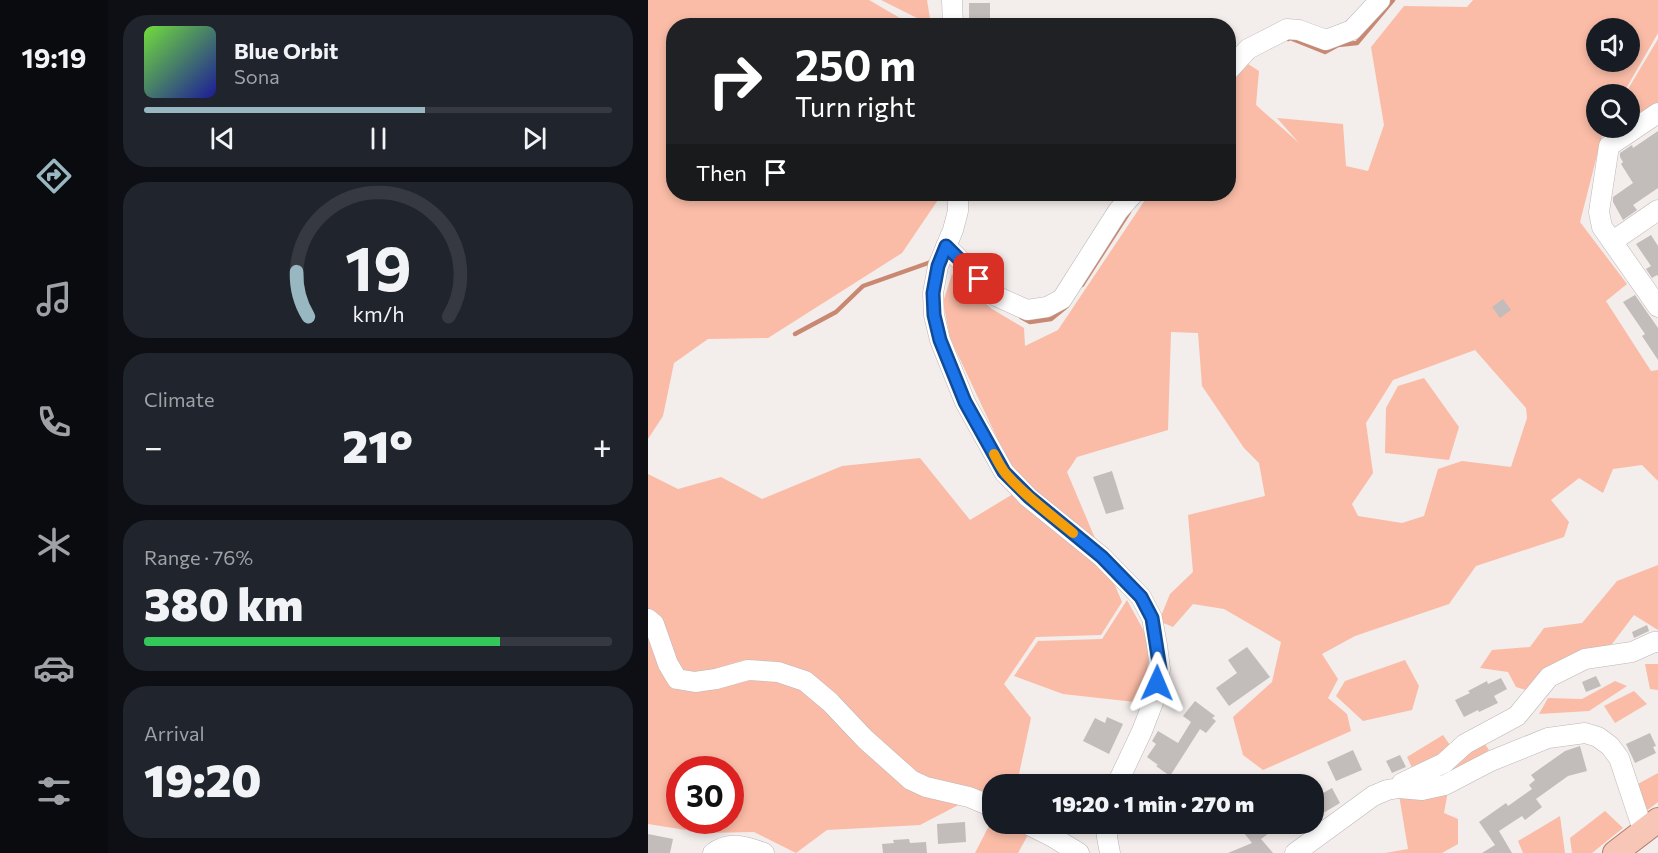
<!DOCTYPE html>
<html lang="en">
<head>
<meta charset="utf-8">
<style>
  :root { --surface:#171b24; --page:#20242c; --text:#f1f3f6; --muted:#9ea1a6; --line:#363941; --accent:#98b7c1 }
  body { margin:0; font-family:Commissioner,sans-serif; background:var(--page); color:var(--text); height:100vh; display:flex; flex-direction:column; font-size:22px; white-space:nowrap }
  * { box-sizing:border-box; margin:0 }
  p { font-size:20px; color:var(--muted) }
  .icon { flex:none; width:33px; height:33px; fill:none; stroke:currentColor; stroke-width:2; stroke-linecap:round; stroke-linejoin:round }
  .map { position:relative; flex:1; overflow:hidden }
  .drawer { display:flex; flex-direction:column; gap:15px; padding:15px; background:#0d0f14; width:540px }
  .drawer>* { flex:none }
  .banner { position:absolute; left:18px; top:18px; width:570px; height:183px; border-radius:24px; box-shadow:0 3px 9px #0003; background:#202124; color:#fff; overflow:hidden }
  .fabs { position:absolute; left:938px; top:18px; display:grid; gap:12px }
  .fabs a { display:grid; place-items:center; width:54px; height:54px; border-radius:50%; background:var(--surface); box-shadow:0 3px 9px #0003; font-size:30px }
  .speed { position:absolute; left:18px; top:756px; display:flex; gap:12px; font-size:30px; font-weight:700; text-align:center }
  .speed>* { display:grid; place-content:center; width:78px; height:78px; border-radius:50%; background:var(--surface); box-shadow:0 3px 9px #0003; line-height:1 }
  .speed .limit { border:9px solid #d22; background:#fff; color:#111 }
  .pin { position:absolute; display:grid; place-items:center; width:51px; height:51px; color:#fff; margin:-26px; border-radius:12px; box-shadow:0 3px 9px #0006 }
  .me { position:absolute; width:66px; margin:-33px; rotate:1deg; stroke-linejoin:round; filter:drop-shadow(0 0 4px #0008) }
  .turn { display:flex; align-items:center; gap:21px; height:126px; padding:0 30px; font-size:27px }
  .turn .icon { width:78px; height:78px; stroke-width:2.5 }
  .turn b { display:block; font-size:42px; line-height:51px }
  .then { display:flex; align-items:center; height:57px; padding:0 30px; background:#0003; gap:12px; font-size:22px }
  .big { font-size:45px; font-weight:800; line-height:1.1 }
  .drawer .card { flex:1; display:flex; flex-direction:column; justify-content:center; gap:9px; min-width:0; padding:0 21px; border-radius:24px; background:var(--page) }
  .drawer .dial { align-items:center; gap:0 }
  .dial svg { height:156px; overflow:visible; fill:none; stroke:var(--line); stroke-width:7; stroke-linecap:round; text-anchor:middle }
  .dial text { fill:var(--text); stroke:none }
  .song { display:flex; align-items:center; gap:18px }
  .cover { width:72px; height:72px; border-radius:9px; background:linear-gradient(135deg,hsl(100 70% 55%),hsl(240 70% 35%)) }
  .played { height:6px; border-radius:3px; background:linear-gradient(90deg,var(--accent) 60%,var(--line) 60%) }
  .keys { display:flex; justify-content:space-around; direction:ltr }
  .heat { display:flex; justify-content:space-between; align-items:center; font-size:33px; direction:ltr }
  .charge { height:9px; border-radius:4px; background:linear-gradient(90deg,#34c759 76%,var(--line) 0) }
  .trip { position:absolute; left:334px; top:774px; width:342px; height:60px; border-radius:24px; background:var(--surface); box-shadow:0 3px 9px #0003; font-weight:800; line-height:60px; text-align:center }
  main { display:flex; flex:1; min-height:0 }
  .tab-bar { display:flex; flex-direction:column; width:108px; justify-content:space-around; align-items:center; background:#090b0e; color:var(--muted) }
  .tab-bar .icon { width:42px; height:42px }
  .tab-bar .current { color:var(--accent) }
  .tab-bar b { font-size:27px; color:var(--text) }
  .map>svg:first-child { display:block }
  .green { fill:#fabca7; fill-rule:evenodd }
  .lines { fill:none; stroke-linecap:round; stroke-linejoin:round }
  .stream { stroke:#c98872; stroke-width:4.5 }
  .building { fill:#c2bcbb }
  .minor-casing { stroke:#bcb6b5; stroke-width:21 }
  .major-casing { stroke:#b27b69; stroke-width:26 }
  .minor { stroke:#fff; stroke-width:20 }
  .major { stroke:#f8c6b6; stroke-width:24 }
  .route-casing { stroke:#114b97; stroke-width:15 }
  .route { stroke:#1a73e8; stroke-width:10 }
  .slow { stroke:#f59e0b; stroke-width:10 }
</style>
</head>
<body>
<main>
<nav class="tab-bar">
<b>19:19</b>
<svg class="icon current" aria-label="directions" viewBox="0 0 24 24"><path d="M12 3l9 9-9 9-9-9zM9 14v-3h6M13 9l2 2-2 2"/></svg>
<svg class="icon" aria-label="music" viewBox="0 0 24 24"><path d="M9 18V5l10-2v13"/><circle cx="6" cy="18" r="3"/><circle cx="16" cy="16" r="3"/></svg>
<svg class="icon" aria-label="phone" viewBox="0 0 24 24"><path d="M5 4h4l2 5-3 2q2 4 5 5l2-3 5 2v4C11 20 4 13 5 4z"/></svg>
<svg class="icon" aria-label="climate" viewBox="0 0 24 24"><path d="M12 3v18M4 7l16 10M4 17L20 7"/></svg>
<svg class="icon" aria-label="car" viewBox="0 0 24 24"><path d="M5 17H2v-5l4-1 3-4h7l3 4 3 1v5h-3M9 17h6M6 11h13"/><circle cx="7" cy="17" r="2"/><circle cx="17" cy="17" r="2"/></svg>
<svg class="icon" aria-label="filters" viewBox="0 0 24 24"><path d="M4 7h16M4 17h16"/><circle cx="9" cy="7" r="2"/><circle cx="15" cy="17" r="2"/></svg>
</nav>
<section class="drawer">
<div class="card">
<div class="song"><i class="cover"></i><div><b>Blue Orbit</b><p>Sona</p></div></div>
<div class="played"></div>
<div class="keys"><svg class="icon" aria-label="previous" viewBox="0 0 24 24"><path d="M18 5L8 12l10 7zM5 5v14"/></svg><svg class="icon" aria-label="pause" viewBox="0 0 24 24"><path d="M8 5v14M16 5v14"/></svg><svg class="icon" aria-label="next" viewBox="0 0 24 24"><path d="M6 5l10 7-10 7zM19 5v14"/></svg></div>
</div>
<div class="card dial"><svg viewBox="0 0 100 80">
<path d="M14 69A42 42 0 1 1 86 69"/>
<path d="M14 69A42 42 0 0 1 8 46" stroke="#98b7c1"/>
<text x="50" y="56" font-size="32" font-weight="700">19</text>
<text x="50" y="72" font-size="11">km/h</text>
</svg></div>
<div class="card"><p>Climate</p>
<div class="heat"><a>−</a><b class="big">21°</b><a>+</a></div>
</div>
<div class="card"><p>Range · 76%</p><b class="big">380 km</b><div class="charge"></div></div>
<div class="card"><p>Arrival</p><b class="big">19:20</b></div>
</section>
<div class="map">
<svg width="1010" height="853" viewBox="0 0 1010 853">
  <rect width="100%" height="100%" fill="#f3edeb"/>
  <!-- green -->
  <g class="green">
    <path d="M0,0H221L264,25L26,26V194H294L254,253L120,338L60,339L26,363L15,416L0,439Z"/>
    <path d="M233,0H279L283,25Z"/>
    <path d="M825,0H1010V33L975,94H948V128H956L932,222L979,284L958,301L1003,371L1010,370V481L994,465L965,469L955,493L931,478L903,500L921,522L916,537L828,566L801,604L707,636L674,654L690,679L680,698L699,714L703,731L615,770L595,755L585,717L624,682L633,642L576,609L545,604L525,627L511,621L522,594L545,572L540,515L617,496L611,463L596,448L554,386L550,333L523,332L520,430L429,457L419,472L474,602L453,635L388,637L356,684L383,718L371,774L350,784H345V787L272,825L179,830L148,853L106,832L57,833L0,824V474L30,489L73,477L114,499L194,466L272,458L322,520L365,494L373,483L349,438L302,338L295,302L304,274L344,309L376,328L377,346L410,330L501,194H580L581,85L600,64L611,71L608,105L651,143L629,118L695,124L698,166L720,171L736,125L723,47L756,6L819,7ZM948,28H981V62H948ZM827,350L878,408L879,418L863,467L814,461L790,469L776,516L754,523L710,516L704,504L725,473L718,423L745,380ZM32,770H82V820H32Z"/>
    <path d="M1010,39V104L981,124V94H977Z"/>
    <path d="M776,378L811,427L801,460L737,453L738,408L750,386Z"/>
    <path d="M1010,565V630L986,615L964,644L919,664L899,696L868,687L860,672L832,668L844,650L882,647L896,628L934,623L969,581Z"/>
    <path d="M479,600L502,642L496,703L415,694L366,676L390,641L454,639Z"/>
    <path d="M757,660L771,686L764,710L715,721L688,696L697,681Z"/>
    <path d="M997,664H1010V690L1002,689Z"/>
    <path d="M967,681L979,686L941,711L891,714L900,698L934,699Z"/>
    <path d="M986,691L999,704L967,723L956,706Z"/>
    <path d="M795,735L804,748L766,772L759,757Z"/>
    <path d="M834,740L841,750L793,781L779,785Z"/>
    <path d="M1010,773V802L997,812L988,785Z"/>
    <path d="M800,791L796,813L810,819V844L794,853H737L760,849L751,795Z"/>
    <path d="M957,811L975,828L944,853H924L922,838Z"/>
    <path d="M912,816L917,853H875L870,841Z"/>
    <path d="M345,818V824H362L381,833L370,853H327Z"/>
  </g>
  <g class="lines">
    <!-- stream -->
    <g class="stream">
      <path d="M640,39L642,38L677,52L690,45L709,43L745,0"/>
      <path d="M434,285L481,212"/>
      <path d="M373,317L382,322L403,319L419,306"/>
      <path d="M147,334L188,312L215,286L283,262"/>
    </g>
  </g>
  <!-- building -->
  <g class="building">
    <rect x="321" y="3" width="21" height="23"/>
    <path d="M1010,131V188L985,205L989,210L975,220L965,202V197L985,183L973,164L975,162L972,157V153L984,145L985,148Z"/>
    <path d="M1003,235L1010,246V276L1009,275L1004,278L998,269L1003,266L988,244Z"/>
    <path d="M987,295L1010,328V360L994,336L997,334L975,302Z"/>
    <path d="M855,299L863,310L852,318L844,307Z"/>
    <path d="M464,471L476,509L458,514L445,477Z"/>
    <path d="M999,625L1001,631L986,638L984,632Z"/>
    <path d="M599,647L622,677L581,706L568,688L589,673L580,660Z"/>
    <path d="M948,676L953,686L938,692L934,682Z"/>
    <path d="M853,678L859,689L846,696L850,703L831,712L830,710L816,717L807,700L822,693L820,691L839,681L840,684Z"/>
    <path d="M547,701L567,716L564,718L568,721L558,733L552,729L522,776L508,766L510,765L499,757L508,744L504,741L510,731L530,743L543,722L535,716Z"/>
    <path d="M459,717L475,724L461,754L435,741L447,718L457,723Z"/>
    <path d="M1002,733L1008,746L1005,747L1008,753L987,763L978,744Z"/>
    <path d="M932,746L939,771L920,776L888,799L894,807L877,820L874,816L851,831L864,853H834L847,845L831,822L858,803L860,806L884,789L881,785L887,780L883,775L917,751Z"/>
    <path d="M705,750L714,770L688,781L679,762Z"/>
    <path d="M752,755L758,767L744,773L738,761Z"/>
    <path d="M684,788L692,803L672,815L666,805V798Z"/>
    <path d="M317,822L318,842L290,844L289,824Z"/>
    <path d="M589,824H633L613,839L625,853H580L604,843Z"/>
    <path d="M0,834L25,839L22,853H0Z"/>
    <path d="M261,839L262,843L278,842L279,853H235L234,844L246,843L245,840Z"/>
  </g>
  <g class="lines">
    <!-- minor casing -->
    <g class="minor-casing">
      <g id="minor">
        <path d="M304,0L305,26"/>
        <path d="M580,71L600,49L639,29L651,30L678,40L704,30L732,0"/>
        <path d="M1010,113L961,146L951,212L954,227L1010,307"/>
        <path d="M310,194V211L305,230L290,266L285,293L286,315L292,340L317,402L356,472L380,497L454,557L493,597L504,618L509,645L512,669L507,697L494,731L469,784"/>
        <path d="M965,241L1010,210"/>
        <path d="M298,246L348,296L379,310L399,307L414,299L470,211L485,194"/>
        <path d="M0,619L6,624L20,664L29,679L47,682L68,679L100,670L130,672L157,681L182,702L217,739L263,780L278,787L321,797L345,807"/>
        <path d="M751,788L754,783L796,763L817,744L869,716L901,677L937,659L984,652L1006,642H1010"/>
        <path d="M379,824L403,836L431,853"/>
        <path d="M459,824V837L462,853"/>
        <path d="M65,853C82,840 99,847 116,853"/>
        <path d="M647,853L725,796L739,790L751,788L774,790L797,785L843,761L900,738L937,733L950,737L962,746L971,758L995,830"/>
      </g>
    </g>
    <!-- major casing -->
    <g class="major-casing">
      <path id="major" d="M967,853L1010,820"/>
    </g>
    <!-- minor -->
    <use href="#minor" class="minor"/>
    <!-- major -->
    <use href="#major" class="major"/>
  </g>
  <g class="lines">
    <!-- route casing -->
    <g class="route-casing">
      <path id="route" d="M331,279L298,246L290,266L285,293L286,315L292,340L317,402L356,472L381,497L454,557L493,597L504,618L512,669L509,683"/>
    </g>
    <!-- route -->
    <use href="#route" class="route"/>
    <!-- slow -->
    <path class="slow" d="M346,454C349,460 353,468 358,474C377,496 402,514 425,533"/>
  </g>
</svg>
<div class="fabs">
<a><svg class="icon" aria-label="sound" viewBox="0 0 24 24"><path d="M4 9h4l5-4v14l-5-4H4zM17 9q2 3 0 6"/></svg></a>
<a><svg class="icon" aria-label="search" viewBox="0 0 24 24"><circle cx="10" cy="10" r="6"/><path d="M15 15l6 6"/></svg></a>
</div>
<div class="speed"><div class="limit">30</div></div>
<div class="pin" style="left:331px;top:279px;background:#d93025"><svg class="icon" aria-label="arrive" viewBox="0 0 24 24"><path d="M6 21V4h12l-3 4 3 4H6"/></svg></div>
<svg class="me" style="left:509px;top:683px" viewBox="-20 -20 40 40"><path d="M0-17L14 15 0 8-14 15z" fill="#1a73e8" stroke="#fff" stroke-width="4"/></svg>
<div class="trip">19:20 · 1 min · 270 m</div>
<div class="banner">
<div class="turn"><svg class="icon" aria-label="right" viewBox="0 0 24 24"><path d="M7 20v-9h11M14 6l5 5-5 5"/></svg><div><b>250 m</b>Turn right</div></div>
<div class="then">Then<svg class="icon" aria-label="arrive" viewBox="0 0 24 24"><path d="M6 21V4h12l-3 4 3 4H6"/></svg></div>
</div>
</div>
</main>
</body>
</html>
